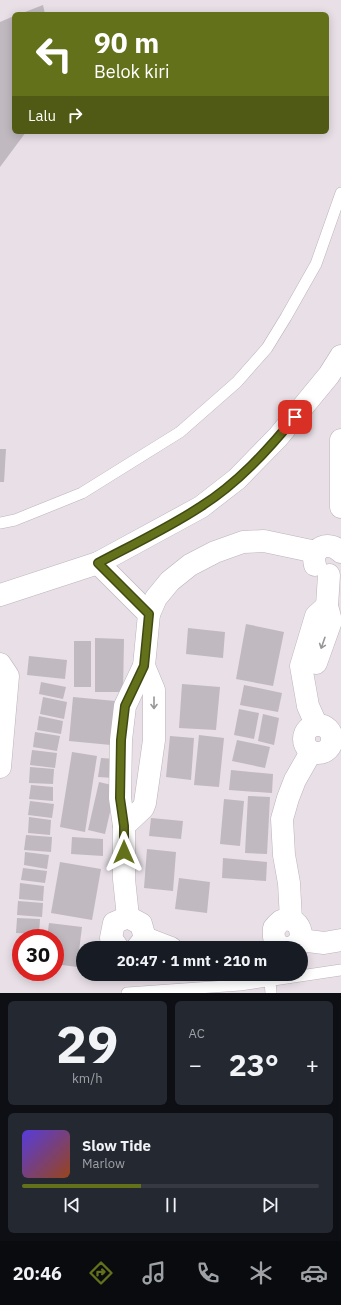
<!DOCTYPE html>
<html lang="id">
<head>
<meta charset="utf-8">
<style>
  :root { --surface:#171b24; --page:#242831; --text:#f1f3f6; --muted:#9ea1a6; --line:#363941; --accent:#64711b }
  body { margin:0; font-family:"IBM Plex Sans",sans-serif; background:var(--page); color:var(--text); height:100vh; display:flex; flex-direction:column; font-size:15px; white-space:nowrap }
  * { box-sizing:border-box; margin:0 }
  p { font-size:13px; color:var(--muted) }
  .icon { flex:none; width:22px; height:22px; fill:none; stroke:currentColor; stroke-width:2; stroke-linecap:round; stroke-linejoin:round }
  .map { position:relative; height:993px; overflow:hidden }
  .details { display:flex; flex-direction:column; gap:8px; padding:8px; background:#0d0f14; flex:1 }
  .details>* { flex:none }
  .banner { position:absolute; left:12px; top:12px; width:317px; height:122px; border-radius:6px; box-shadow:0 2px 10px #0003; background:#64711b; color:#fff; overflow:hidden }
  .speed { position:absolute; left:12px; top:929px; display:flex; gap:8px; font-size:20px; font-weight:700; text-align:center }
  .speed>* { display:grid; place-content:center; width:52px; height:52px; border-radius:50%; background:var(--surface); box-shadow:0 2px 10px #0003; line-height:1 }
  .speed .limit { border:6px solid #d22; background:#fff; color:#111 }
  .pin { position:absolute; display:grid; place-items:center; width:34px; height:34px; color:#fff; margin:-17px; border-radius:8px; box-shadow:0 2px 6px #0006 }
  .me { position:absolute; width:44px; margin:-22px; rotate:0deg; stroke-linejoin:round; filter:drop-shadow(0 0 3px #0008) }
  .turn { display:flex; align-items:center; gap:14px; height:84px; padding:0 16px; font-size:18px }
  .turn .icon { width:52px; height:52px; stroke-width:2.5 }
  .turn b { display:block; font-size:28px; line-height:34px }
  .then { display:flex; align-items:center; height:38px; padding:0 16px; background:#0003; gap:8px; font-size:15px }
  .big { font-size:30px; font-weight:700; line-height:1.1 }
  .details .widget { flex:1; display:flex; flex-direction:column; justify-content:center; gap:6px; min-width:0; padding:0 14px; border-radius:6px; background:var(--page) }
  .details .dial { align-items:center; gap:0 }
  .dial b { font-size:52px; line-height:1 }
  .song { display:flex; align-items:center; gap:12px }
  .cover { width:48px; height:48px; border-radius:6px; background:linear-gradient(135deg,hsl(250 70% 55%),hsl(20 70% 35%)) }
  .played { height:4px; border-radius:2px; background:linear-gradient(90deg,var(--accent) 40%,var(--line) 40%) }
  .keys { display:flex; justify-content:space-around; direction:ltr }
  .heat { display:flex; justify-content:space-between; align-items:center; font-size:22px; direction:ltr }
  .details .tiles { flex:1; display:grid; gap:8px; grid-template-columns:1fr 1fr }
  .widget:last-child { grid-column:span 2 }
  .trip { position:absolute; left:76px; top:941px; width:232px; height:40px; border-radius:20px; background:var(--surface); box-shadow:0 2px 10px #0003; font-weight:700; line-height:40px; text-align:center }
  .menu { display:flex; height:64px; justify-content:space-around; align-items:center; background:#090b0e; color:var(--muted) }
  .menu .icon { width:28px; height:28px }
  .menu .active { color:var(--accent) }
  .menu b { font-size:18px; color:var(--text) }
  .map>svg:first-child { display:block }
  .building { fill:#c1b9c0 }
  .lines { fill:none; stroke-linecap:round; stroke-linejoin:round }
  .lane-casing { stroke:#bcb3bb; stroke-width:12 }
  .street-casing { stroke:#bcb3bb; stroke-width:23 }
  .secondary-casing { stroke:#bcb3bb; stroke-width:23 }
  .lane { stroke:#fff; stroke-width:11 }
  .street { stroke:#fff; stroke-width:22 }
  .secondary { stroke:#fff; stroke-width:22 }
  .oneway { stroke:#989798 }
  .route-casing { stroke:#414912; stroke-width:10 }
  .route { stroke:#64711b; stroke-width:7 }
</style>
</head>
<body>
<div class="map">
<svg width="341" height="993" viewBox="0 0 341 993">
  <rect width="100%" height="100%" fill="#e8dfe7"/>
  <!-- building -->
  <g class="building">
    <path d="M43,5L45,14H20Z"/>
    <path d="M14,16V132H26L0,167V22Z"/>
    <path d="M0,449H6L4,482H0Z"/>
    <path d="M246,624L284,632L273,686L236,679Z"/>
    <path d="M188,628L225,632L223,658L186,654Z"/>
    <path d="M95,638L124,639L123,692H95Z"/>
    <rect x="74" y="641" width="17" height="46"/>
    <path d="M29,656L67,660L65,679L27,675Z"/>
    <path d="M41,682L66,687L63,699L39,694Z"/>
    <path d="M182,684L220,687L216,730L179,728Z"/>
    <path d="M244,685L282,693L278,712L240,705Z"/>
    <path d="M43,697L67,702L64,719L40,714Z"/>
    <path d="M73,697L115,701L111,745L69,741Z"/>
    <path d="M239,709L259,713L254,739L234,735Z"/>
    <path d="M263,714L279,718L274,745L258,741Z"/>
    <path d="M39,716L63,721L61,734L37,730Z"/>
    <path d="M35,732L60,736L57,751L33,747Z"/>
    <path d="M199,735L224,738L219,787L194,785Z"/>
    <path d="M170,736L194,738L191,780L166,777Z"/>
    <path d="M237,740L270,747L265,768L232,761Z"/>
    <path d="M32,750L57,753L55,768L30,765Z"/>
    <path d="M72,752L97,756L85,832L60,827Z"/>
    <path d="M101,758L116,759L114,778L98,777Z"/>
    <path d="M30,767L54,769L53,784L29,783Z"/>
    <path d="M231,770L273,774L272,793L229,790Z"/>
    <path d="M99,782L116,786L105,834L88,830Z"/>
    <path d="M31,785L53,787V801L29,799Z"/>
    <path d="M248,796L270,797L267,854L245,853Z"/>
    <path d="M224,799L244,801L240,846L220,844Z"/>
    <path d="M30,801L54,804L52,818L28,815Z"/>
    <path d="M29,817L51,820L50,835L28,833Z"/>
    <path d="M151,818L183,821L181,839L149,836Z"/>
    <path d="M26,835L52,837L51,852L24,850Z"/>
    <path d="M72,837L103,839V856L71,854Z"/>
    <path d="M147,849L176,852L173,891L144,888Z"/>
    <path d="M25,852L49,855L47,869L24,865Z"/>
    <path d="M223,858L267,862L266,881L222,878Z"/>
    <path d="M60,862L101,869L92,920L51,913Z"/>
    <path d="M23,868L47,871L45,883L21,880Z"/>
    <path d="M179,878L210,882L207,913L175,909Z"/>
    <path d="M20,883L44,886L43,901L19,899Z"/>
    <path d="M18,901L43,903L42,917L17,915Z"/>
    <path d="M17,918L40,919L39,934L16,933Z"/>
    <path d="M49,923L82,927L77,967L55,964V938H47Z"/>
  </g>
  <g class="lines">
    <!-- lane casing -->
    <g class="lane-casing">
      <g id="lane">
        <path d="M0,523L15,520L82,493L180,432L237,382L267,348L286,317L316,264L341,193"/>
        <path d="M270,982L271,993"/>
        <path d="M127,993L240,985L341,970"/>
      </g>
    </g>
    <!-- street casing -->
    <g class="street-casing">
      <g id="street">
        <path d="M341,440V507"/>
        <path d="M98,563L149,614"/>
        <path d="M315,565C310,547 329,540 341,552"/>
        <path d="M316,663L331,621L327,606L329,575"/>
        <path d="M0,664L8,676L0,767"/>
        <path d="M316,724L308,706L301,666L316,616L327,606"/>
        <circle cx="318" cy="739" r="14"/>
        <path d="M124,826L143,808L145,803L154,740V690L144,666"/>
        <path d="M128,917L124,879V826L120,798L121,740L125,706L144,666L149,614L156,598L170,581L190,565L215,552L243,542L264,541L316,552"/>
        <path d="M291,920L289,883L284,855L282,819L288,798L295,780L311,752"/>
        <path d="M145,938L171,948"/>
        <path d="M300,940L324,943L341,940"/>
        <path d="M118,948L111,938L114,923L128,917L141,924L145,938L137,948"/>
        <path d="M284,948C274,944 273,938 274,928C276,926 279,922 281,921C299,913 311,942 289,948"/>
      </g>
    </g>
    <!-- secondary casing -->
    <g class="secondary-casing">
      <path id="secondary" d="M0,595L98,563L201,507L237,479L278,437L329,375L341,356"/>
    </g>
    <!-- lane -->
    <use href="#lane" class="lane"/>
    <!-- street -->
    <use href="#street" class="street"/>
    <!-- secondary -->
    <use href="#secondary" class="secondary"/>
  </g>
  <!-- one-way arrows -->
  <defs><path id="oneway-shaft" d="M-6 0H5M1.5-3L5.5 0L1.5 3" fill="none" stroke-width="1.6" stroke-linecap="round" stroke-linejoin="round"/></defs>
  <g class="oneway">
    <use href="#oneway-shaft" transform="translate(323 643) rotate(109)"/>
    <use href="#oneway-shaft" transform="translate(154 703) rotate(90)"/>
  </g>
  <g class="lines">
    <!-- route casing -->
    <g class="route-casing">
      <path id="route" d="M124,852V826L120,798L121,740L125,706L144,666L149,614L98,563C132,545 168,528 200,507C237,484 268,450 295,417"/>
    </g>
    <!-- route -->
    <use href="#route" class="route"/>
  </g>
</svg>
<div class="speed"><div class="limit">30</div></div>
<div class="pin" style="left:295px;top:417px;background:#d93025"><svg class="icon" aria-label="arrive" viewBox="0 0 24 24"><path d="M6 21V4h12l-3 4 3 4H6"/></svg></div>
<svg class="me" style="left:124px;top:852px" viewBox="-20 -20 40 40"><path d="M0-17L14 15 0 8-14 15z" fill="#64711b" stroke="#fff" stroke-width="4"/></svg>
<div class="trip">20:47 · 1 mnt · 210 m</div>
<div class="banner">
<div class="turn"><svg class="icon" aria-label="left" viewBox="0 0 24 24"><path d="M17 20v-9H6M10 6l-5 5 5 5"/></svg><div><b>90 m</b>Belok kiri</div></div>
<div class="then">Lalu<svg class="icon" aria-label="right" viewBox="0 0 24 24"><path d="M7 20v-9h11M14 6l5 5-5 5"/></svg></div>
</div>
</div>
<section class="details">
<div class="tiles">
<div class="widget dial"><b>29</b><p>km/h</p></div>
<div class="widget"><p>AC</p>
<div class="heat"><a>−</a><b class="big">23°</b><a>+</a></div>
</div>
<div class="widget">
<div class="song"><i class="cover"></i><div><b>Slow Tide</b><p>Marlow</p></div></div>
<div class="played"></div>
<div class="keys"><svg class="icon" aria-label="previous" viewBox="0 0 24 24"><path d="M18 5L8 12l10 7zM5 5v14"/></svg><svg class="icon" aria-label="pause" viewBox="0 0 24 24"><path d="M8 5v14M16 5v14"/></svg><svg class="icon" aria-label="next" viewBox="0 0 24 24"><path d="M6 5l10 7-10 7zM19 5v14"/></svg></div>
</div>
</div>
</section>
<nav class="menu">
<b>20:46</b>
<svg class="icon active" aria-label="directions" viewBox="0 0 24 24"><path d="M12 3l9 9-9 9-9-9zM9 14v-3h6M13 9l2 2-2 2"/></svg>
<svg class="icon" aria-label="music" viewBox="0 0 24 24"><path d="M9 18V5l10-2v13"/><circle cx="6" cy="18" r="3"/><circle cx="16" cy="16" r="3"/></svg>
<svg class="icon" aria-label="phone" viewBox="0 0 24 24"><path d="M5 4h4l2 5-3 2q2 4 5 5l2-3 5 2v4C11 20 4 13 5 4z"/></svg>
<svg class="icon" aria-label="climate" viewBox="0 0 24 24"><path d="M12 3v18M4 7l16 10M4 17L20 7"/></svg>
<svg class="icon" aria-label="car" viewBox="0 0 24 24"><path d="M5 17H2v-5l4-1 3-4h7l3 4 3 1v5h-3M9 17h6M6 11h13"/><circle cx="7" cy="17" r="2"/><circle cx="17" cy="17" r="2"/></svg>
</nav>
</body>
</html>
